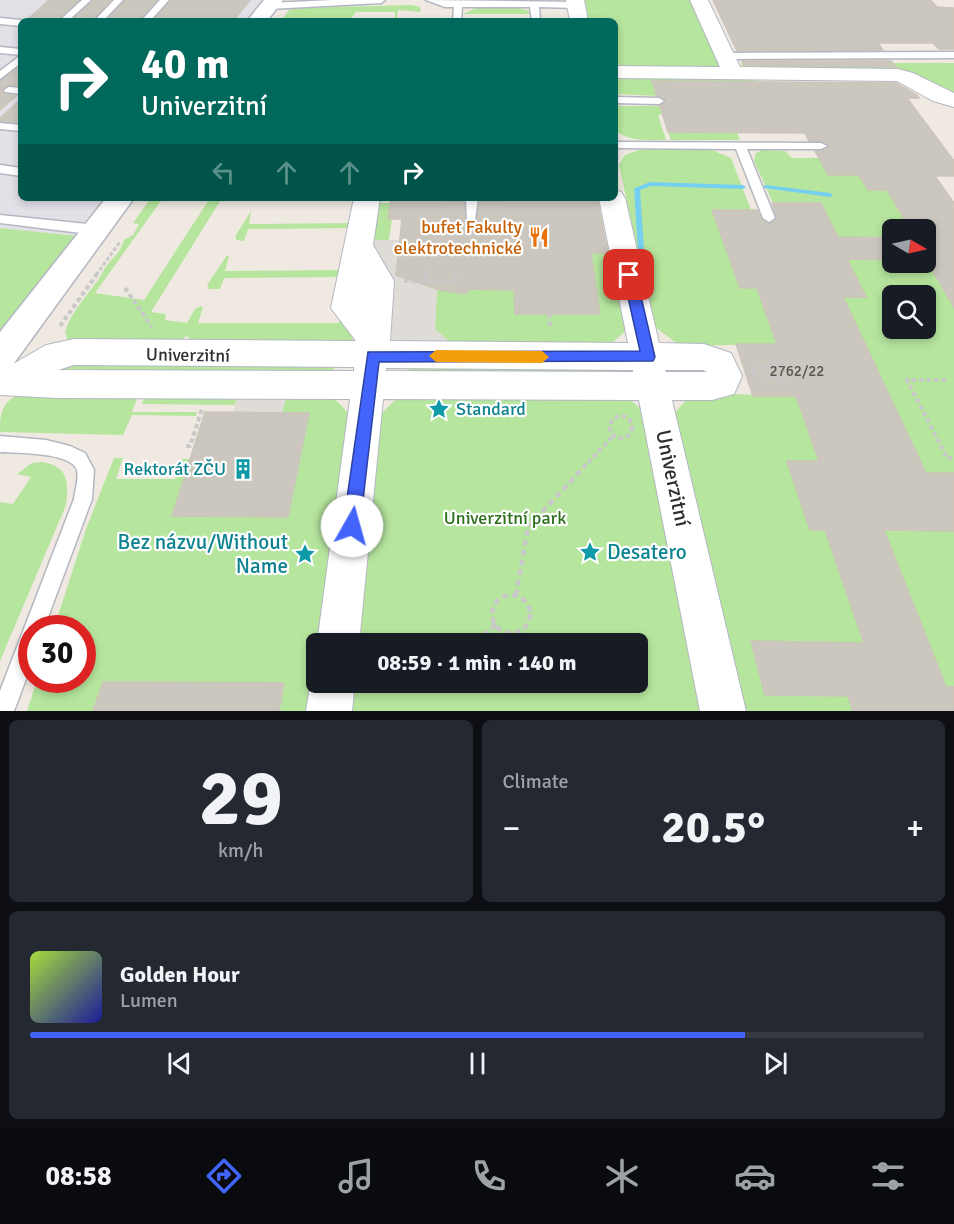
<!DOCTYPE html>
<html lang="en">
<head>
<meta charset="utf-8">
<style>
  :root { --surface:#171b24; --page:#242831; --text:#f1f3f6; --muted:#9ea1a6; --line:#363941; --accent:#4264fb }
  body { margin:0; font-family:Signika,sans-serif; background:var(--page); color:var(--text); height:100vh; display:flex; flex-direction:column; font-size:22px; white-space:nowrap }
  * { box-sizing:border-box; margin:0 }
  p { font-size:20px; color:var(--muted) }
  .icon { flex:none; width:33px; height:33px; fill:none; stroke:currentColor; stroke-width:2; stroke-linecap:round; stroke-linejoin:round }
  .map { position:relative; height:711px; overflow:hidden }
  .side { display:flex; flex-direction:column; gap:9px; padding:9px; background:#0d0f14; flex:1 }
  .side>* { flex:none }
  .banner { position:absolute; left:18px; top:18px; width:600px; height:183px; border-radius:9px; box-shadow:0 3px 9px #0003; background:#00695c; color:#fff; overflow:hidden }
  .needle { width:39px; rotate:99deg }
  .tools { position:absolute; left:882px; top:219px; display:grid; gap:12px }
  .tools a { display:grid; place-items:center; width:54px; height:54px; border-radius:9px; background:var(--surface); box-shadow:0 3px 9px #0003; font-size:30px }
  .speed { position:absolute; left:18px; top:615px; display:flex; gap:12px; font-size:30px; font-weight:700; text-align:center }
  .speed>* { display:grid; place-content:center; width:78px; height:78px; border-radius:50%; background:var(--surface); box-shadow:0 3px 9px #0003; line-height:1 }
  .speed .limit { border:9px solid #d22; background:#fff; color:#111 }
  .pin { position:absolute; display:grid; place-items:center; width:51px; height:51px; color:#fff; margin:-26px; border-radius:12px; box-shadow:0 3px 9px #0006 }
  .me { position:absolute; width:66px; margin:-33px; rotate:7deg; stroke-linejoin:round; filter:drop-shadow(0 0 4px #0008) }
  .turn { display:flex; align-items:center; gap:21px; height:126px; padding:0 24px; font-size:27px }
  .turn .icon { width:78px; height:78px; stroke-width:2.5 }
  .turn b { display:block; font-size:42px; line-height:51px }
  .lanes { display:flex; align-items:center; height:57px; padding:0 24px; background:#0003; justify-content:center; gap:30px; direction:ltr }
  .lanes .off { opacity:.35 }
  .big { font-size:45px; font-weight:800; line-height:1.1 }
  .side .widget { flex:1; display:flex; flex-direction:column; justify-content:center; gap:9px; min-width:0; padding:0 21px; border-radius:9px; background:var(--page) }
  .side .dial { align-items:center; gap:0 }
  .dial b { font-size:78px; line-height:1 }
  .song { display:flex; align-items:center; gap:18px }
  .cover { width:72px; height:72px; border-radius:9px; background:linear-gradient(135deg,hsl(80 70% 55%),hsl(240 70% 35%)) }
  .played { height:6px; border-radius:3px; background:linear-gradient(90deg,var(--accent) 80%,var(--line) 80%) }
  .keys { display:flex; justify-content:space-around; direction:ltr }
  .heat { display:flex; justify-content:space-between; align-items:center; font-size:33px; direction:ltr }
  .side .tiles { flex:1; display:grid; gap:9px; grid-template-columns:1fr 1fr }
  .widget:last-child { grid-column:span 2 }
  .trip { position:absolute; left:306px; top:633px; width:342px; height:60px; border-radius:9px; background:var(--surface); box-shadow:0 3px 9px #0003; font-weight:800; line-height:60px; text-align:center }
  .dock { display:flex; height:96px; justify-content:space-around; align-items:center; background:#090b0e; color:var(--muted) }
  .dock .icon { width:42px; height:42px }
  .dock .on { color:var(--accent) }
  .dock b { font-size:27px; color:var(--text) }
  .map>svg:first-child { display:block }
  .industrial { fill:#e3e1e8 }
  .green { fill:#b6e59e; fill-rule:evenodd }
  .plaza { fill:#dfdcd8 }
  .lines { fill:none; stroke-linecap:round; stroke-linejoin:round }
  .stream { fill:#75cff0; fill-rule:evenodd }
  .building { fill:#cbc7bf; stroke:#cbc5ba; stroke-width:1.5 }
  .lane-casing { stroke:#b4b7c1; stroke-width:3 }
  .street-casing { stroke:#b4b7c1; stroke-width:2 }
  .secondary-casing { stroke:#b4b7c1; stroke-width:3 }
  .path-far2 { stroke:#c9c9c9; stroke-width:3; stroke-dasharray:4 2; stroke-linecap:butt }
  .path-far1 { stroke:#c9c9c9; stroke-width:4; stroke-dasharray:4.5 3; stroke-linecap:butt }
  .path { stroke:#c9c9c9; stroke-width:4.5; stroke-dasharray:6 4; stroke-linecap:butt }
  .lane { fill:#fff; fill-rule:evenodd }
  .street { fill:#fff; fill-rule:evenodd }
  .secondary { fill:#fff; fill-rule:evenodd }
  .route { fill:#4264fb; stroke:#2b41a3; stroke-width:1.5 }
  .slow { fill:#f59e0b }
  .labels { text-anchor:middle; stroke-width:4.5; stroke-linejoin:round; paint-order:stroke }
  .number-label { font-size:15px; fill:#555452 }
  .food-label { font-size:18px; fill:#c56008; stroke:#fff; text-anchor:end }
  .street-label { font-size:18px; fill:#2e2e2e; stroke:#fff }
  .culture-label { font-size:18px; fill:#0d838f; stroke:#fff; text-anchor:start }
  .park-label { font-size:18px; fill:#2c6e1b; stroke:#fff }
  .near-street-label { font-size:21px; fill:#2e2e2e; stroke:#fff }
  .near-culture-label { font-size:21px; fill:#0d838f; stroke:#fff; text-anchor:end }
</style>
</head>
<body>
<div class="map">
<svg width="954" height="711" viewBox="0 0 954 711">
  <rect width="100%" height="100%" fill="#efe9e1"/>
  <!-- industrial -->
  <path class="industrial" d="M0,0H264L247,21H21V198H108L78,236L0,228Z"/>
  <!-- green -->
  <g class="green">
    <path d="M585,0H697L721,68L615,67V21H589Z"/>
    <path d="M412,5L420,7L421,12L398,10L397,18H395V12H356L351,19L281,21L289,10L299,8Z"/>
    <path d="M476,8H519L529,11V14H463Z"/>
    <path d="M741,63H954V94L927,81L743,69Z"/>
    <path d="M623,78L756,79L758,81H653L657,96L615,94V79Z"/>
    <path d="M617,106H660L663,114L658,115L666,140C647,140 630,142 615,130Z"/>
    <path d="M668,132L737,133L740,140H671Z"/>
    <path d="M639,150H712L731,158L751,210H713L740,288H781L761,299L777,344L680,346L654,326L619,165L625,155Z"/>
    <path d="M762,150L785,151L792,158H819L828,175H859L868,190H887L906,221H921L932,238H926V230H892V238L838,237L821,203H773L754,161L756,153Z"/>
    <path d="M151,198H163L95,293L144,300L210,198H222L151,312L166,314L165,320L187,323L195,309L201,306L203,307L198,323H339L342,309L360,333L346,344L195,343L187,336L175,343L68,341L65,331C72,311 86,297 98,280C102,275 104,268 108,264C114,257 122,250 124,240L133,235L139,224L133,223Z"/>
    <path d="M376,203H390L388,218L392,219L389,240H375L365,233Z"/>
    <path d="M251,211L249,224L357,223L356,228L248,229L244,241L236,240V235Z"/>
    <path d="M0,228L78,236L0,333Z"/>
    <path d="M591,253H611L631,326L610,345H453L435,329L437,289L465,294L469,289L514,290L515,314H600Z"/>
    <path d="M227,255L229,256L225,271L349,270L348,277L224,278L220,289H209L207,285Z"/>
    <path d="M847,259L892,260V262L945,260L954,273L948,297L954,307V473H861L917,454L843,297L866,296ZM892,296H926V328H892Z"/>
    <path d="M63,364L334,365V372H58Z"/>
    <path d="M410,368H620L621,372H409Z"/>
    <path d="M140,391L132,412H197L196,416L132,415L123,435L0,432C0,415 1,403 18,395Z"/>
    <path d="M147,391H239L235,405L142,404Z"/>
    <path d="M404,391L623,394L651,417L707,711H346L347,683L638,682V644L352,643L379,416Z"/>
    <path d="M287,392H328L353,418L323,643L316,644L313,711H279L284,683L103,682L93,711H27L37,680H82V628H54L86,529L114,458H123L116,479H175L182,459H190L173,516L288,517L309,413H282Z"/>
    <path d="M692,393L796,396L825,461H788L810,530H826L864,643L751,642L765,695L848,696L853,711H739L674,414Z"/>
    <path d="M42,462C68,466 69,481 66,505L0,661V502L13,504L31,477L17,474L32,463Z"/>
    <path d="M868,530L954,531V687H946L898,565Z"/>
  </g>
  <!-- plaza -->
  <g class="plaza">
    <path d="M366,233L375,240H400L396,275L437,289L435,329L453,345L346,344L360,334Z"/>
    <path d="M237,398H286L282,413H233Z"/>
  </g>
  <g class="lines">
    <!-- stream -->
    <g class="stream">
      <path d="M650,182L743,185L746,187L743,189L651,186L640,190L644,250L653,293L650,296L647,293L638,250L634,189L635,188Z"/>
      <path d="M766,185L830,193L833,195L830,197L764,188V186Z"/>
    </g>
  </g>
  <!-- building -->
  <g class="building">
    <path d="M49,0H79L57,21H26Z"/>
    <path d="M93,0H111L92,21H71Z"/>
    <path d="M125,0H157L139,21H106Z"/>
    <path d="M171,0H250L233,21H153Z"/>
    <path d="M713,0H930L937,7L954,8V49H939L933,43H878L883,50L737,51Z"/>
    <path d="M742,61H891L896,67L744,65Z"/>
    <path d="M21,66V86L9,85L3,88L5,94L16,96L0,110V81Z"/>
    <path d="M652,81L896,83L917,95L919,98H907L954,161V176H935L954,203V307L926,260V230H911L887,190H868L859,175H828L815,151L828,148V144L809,141L805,133L668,132L660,106L666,100L657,96Z"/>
    <path d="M21,99V123L0,121V118Z"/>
    <path d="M391,198H449L448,201H464L467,221H476L480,201L597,198L608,253H591L600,314H515L514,290L469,289L466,294L440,290L396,275L402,219H388Z"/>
    <path d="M772,203H821L838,237L892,238V260L847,259L866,297H843L926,473H954V531L884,530L946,687H954V711H853L848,696L765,695L751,641L864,643L825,530H810L787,461H819L796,396H753L736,344H777L757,288H740L712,210H757L762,220L770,224L777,219Z"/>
    <path d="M205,412L309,413L288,517L172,516Z"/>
    <path d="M103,682L284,683L279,711H93Z"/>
  </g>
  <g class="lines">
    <!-- lane casing -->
    <g class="lane-casing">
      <g id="lane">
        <path d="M82,0H91L68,21H59Z"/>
        <path d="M114,0H123L103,21H94Z"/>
        <path d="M160,0H169L150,21H141Z"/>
        <path d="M333,0H385L381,3L269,9L265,6L269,3Z"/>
        <path d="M426,0L576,2L580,5L576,8L539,7L540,21H532L530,7H462L461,21H453L454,7H445Z"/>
        <path d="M0,18L21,20L24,21H21V26L0,24Z"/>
        <path d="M0,47L21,49V55L0,53Z"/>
        <path d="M954,52V58L725,59L720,56L725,53Z"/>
        <path d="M21,55V63L0,79V71Z"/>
        <path d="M9,87L21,88V94L5,92L4,90Z"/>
        <path d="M615,97L659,98L664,101L659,104L615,103Z"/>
        <path d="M0,123L21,125V131L0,129Z"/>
        <path d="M615,142L821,143L827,146L821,149H747L775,218L769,222L763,218L736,149L615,148Z"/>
        <path d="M0,165L21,168V176L0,173Z"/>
        <path d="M466,198H478L475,219H467Z"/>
        <path d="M0,215L97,225L103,230L97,235L0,223Z"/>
        <path d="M0,436L46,440L70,446L85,453L94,470L92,499L44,628H32V663L14,711H0V691L74,499C75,491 79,479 77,470C71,452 16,453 0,452Z"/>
      </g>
    </g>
    <!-- street casing -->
    <g class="street-casing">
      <g id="street">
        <path d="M566,0H584L588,21H570Z"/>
        <path d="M690,0H708L740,67L898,69L913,73L954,93V107L933,101L897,81L615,78V66L720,67Z"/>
        <path d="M615,190L621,192L625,198L659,343L704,344L731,353L742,376L734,394L712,400H672L746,711H700L639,400L383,399L359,644H317L350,399L57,398L0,395V367H8L46,345L74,339L356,341L331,308L354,198H380L373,245L394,281L390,341L628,343L599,198H615ZM74,365L354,367V371L58,370ZM386,368L633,370V372L386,371ZM665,370H703L707,372H666Z"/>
        <path d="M316,669V682H355L352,711H306L311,682Z"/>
      </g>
    </g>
    <!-- secondary casing -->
    <g class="secondary-casing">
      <g id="secondary">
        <path d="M264,0H283L267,21H247Z"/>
        <path d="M106,198H134L12,366L0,370V332Z"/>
      </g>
    </g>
    <!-- path-far2 -->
    <g class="path-far2">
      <path d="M504,198V201"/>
      <path d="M96,275L120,242"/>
      <path d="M426,275L427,267"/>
      <path d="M455,275L456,267"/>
    </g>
    <!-- path-far1 -->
    <g class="path-far1">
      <path d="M404,281L455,282L456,274"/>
      <path d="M426,281L427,274"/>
      <path d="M125,288L152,327"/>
      <path d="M549,314L550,329"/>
      <path d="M60,326L97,274"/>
      <path d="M752,369L783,361"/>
      <path d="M753,373L791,382"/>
      <path d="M946,380H907L947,458H954"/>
      <circle cx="621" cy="427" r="11"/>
      <path d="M186,446H190L202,409"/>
      <path d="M583,468L614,435"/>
    </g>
    <!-- path -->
    <g class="path">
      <path d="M516,595L528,527L584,467"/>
      <circle cx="511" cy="614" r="19"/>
      <path d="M466,644L483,636L496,624"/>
    </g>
    <!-- lane -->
    <use href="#lane" class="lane"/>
    <!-- street -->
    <use href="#street" class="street"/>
    <!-- secondary -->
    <use href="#secondary" class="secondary"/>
  </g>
  <!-- route -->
  <path class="route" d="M629,270L636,275L655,357L653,361L379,362L360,526L357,531L352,534L346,531L343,526L368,352L640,351L623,275Z"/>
  <!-- slow -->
  <path class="slow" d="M436,350L542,351L549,357L542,363L436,362L429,356Z"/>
  <!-- icons -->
  <defs>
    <g id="restaurant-bare" transform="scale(1.62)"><path d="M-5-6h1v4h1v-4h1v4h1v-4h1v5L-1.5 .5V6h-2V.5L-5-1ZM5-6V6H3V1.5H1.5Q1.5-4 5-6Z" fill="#e8710a" stroke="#fff" stroke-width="2.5" paint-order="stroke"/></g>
    <g id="sight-bare" transform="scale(1.62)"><path d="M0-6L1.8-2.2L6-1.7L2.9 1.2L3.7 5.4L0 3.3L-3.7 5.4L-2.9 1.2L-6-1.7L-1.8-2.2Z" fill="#0f9aa8" stroke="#fff" stroke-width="2.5" paint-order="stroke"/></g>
    <g id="building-bare" transform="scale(1.62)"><path d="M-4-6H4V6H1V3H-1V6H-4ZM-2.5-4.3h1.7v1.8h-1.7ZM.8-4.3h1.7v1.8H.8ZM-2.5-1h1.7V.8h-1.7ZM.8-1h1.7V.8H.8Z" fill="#0f9aa8" stroke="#fff" stroke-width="2.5" paint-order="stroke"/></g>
  </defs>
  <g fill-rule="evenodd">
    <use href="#restaurant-bare" x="539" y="237"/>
    <use href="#sight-bare" x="439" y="409"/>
    <use href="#building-bare" x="243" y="469"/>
    <use href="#sight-bare" x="590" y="552"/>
    <use href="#sight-bare" x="305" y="554"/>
  </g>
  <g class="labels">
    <!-- number labels -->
    <g class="number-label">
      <text x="797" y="376">2762/22</text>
    </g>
    <!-- food labels -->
    <g class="food-label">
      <text x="522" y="233">bufet Fakulty<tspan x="522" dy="21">elektrotechnické</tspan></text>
    </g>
    <!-- street labels -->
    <g class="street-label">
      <text transform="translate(188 355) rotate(1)" y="6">Univerzitní</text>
    </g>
    <!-- culture labels -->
    <g class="culture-label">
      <text x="456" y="415">Standard</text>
      <text x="226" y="475" text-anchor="end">Rektorát ZČU</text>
    </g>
    <!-- park labels -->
    <g class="park-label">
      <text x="505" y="524">Univerzitní park</text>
    </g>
    <!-- near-street labels -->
    <g class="near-street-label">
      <text transform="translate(673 478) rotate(78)" y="7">Univerzitní</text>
    </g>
    <!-- near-culture labels -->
    <g class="near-culture-label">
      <text x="288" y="549">Bez názvu/Without<tspan x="288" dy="24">Name</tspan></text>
      <text x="607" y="559" text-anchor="start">Desatero</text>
    </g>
  </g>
</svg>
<div class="tools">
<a><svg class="needle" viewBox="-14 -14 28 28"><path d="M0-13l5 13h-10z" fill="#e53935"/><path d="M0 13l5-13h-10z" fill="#9ea1a6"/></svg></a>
<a><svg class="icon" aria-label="search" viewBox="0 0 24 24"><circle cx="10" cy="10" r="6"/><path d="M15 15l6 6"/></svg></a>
</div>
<div class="speed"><div class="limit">30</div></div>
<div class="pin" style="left:629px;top:275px;background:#d93025"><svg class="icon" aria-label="arrive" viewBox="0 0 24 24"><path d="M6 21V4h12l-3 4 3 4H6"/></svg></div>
<svg class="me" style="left:352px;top:526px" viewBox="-20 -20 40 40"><circle r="19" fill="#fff"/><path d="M0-13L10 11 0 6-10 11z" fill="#4264fb"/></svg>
<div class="trip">08:59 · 1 min · 140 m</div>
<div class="banner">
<div class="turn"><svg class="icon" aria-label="right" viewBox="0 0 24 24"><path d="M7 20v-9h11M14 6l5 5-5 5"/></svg><div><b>40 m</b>Univerzitní</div></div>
<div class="lanes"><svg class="icon off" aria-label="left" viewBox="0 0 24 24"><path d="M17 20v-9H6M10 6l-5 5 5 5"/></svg><svg class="icon off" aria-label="ahead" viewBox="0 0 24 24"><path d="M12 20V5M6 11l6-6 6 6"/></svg><svg class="icon off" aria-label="ahead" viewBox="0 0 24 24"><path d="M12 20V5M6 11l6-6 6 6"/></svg><svg class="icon" aria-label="right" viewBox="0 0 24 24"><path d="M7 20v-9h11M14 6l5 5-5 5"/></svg></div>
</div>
</div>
<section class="side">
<div class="tiles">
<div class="widget dial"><b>29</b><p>km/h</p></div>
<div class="widget"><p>Climate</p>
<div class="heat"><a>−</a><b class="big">20.5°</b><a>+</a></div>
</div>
<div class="widget">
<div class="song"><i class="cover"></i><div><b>Golden Hour</b><p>Lumen</p></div></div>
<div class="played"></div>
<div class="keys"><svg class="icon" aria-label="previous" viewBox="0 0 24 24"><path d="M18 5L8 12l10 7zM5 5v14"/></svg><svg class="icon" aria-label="pause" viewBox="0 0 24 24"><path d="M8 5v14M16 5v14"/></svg><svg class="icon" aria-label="next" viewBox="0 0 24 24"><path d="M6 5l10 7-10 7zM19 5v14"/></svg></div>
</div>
</div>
</section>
<nav class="dock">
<b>08:58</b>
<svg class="icon on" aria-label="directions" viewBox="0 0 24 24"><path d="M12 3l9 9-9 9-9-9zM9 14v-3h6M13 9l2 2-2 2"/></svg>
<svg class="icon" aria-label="music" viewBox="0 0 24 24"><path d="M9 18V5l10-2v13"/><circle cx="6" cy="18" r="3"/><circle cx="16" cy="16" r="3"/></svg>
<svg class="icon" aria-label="phone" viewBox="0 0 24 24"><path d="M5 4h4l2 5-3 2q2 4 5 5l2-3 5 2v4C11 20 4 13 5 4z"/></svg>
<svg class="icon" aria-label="climate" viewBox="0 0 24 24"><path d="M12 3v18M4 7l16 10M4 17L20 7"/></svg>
<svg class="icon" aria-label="car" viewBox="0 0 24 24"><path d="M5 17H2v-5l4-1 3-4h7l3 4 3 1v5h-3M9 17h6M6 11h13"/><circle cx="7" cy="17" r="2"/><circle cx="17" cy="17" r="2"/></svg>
<svg class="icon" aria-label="filters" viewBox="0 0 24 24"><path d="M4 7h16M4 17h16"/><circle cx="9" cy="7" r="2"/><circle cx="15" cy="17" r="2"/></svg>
</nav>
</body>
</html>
